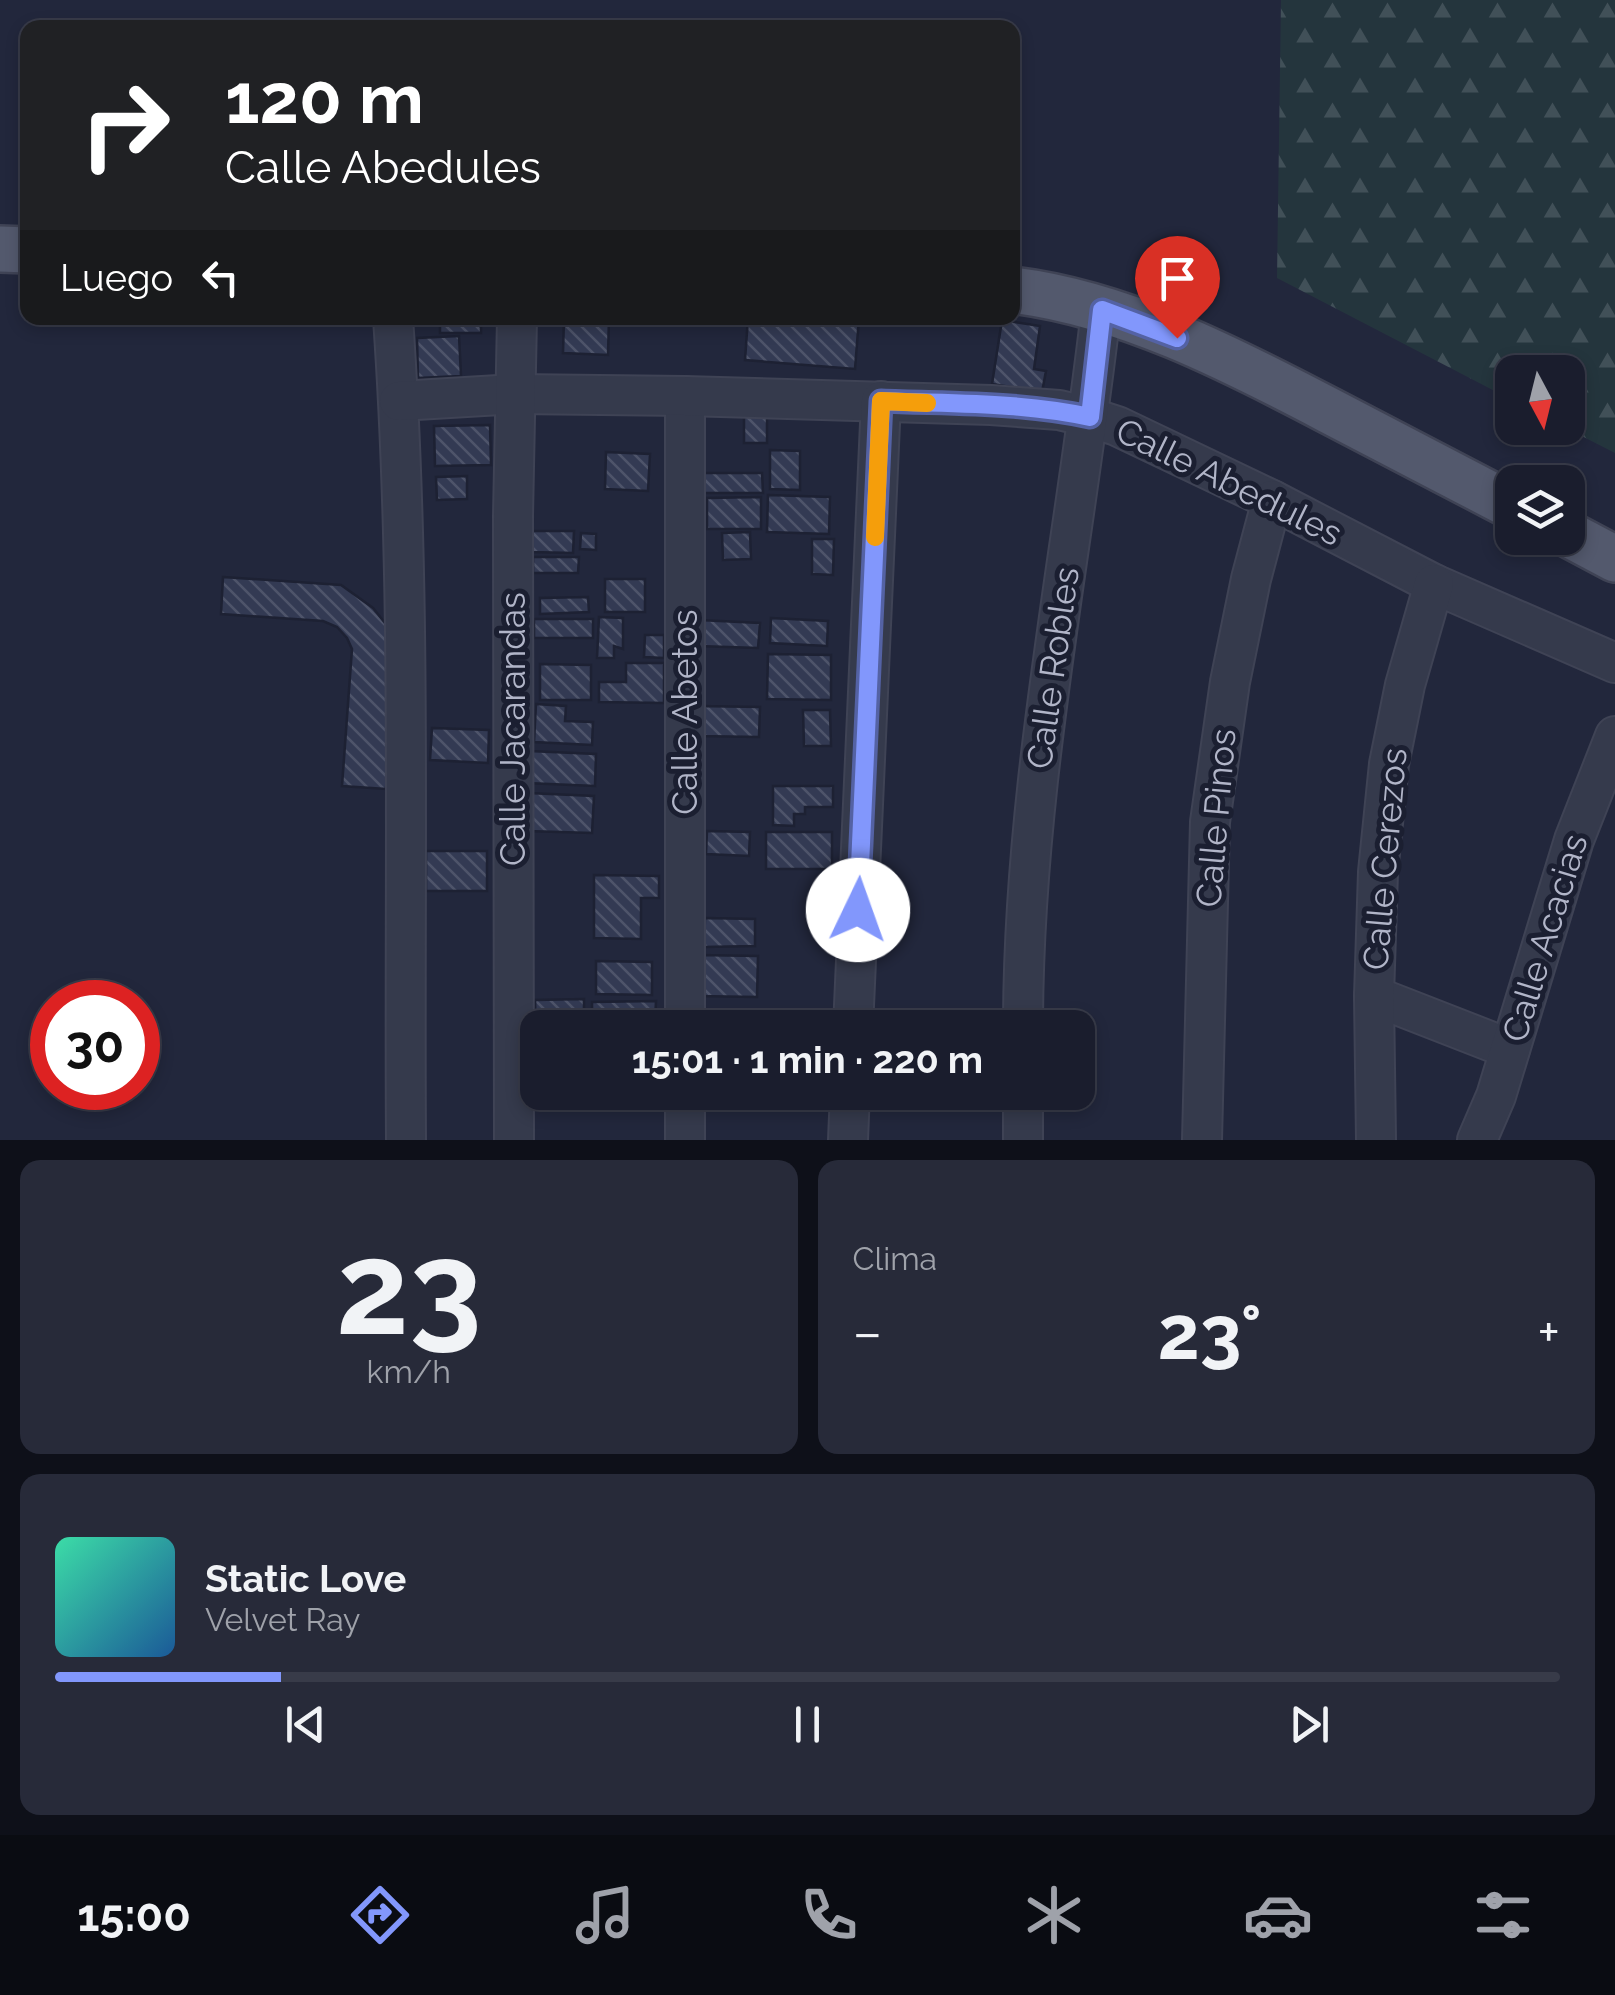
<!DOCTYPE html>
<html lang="es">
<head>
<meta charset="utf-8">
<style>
  :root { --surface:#1a1d2d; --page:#272a39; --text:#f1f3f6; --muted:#9fa2aa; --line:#383b49; --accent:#8297fc }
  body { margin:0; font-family:Raleway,sans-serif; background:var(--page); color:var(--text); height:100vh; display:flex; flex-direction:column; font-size:38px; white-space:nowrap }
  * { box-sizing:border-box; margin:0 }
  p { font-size:32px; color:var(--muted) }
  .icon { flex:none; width:55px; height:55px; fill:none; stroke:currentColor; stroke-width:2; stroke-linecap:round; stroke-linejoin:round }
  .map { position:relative; height:1140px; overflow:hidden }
  .side { display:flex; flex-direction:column; gap:20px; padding:20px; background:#0e1019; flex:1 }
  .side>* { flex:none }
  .top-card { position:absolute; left:20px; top:20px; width:1000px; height:305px; border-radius:20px; box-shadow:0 5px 15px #0003,0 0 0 2px var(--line); background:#202124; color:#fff; overflow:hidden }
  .needle { width:65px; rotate:173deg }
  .buttons { position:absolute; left:1495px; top:355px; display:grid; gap:20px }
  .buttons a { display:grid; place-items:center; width:90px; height:90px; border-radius:20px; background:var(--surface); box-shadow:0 5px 15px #0003,0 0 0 2px var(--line); font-size:50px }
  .speed { position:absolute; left:30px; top:980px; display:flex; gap:20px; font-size:50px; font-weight:700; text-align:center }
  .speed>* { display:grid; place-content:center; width:130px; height:130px; border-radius:50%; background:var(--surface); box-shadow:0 5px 15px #0003,0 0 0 2px var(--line); line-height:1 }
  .speed .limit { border:15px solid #d22; background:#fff; color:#111 }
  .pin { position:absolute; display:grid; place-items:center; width:85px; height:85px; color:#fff; margin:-102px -42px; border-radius:50% 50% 50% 0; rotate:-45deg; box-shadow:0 0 10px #0007 }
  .pin .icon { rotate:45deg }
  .me { position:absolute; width:110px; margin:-55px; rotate:3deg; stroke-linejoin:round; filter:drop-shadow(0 0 8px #0008) }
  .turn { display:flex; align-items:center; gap:35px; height:210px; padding:0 40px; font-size:45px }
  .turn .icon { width:130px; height:130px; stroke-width:2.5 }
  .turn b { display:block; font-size:70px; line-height:85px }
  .then { display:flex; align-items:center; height:95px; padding:0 40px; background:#0003; gap:20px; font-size:38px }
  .big { font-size:75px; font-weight:700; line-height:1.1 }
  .side .widget { flex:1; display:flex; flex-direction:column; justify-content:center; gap:15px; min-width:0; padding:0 35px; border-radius:20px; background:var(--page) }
  .side .dial { align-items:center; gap:0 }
  .dial b { font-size:130px; line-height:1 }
  .song { display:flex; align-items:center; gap:30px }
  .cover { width:120px; height:120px; border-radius:15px; background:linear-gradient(135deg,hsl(160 70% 55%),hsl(210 70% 35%)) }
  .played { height:10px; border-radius:5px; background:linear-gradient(90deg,var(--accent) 15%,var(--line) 15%) }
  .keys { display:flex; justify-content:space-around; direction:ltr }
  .heat { display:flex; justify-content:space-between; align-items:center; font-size:55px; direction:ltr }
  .side .tiles { flex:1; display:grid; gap:20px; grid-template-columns:1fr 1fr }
  .widget:last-child { grid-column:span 2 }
  .trip { position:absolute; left:520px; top:1010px; width:575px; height:100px; border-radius:20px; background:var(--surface); box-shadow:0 5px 15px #0003,0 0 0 2px var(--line); font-weight:700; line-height:100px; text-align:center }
  .tabs { display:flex; height:160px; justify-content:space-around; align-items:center; background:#0a0c12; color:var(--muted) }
  .tabs .icon { width:70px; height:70px }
  .tabs .selected { color:var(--accent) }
  .tabs b { font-size:45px; color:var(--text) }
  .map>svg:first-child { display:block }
  .forest { fill:url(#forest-firs) }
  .building { fill:url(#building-back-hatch); stroke:#1d2133; stroke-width:2.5 }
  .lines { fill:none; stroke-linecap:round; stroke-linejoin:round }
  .minor-casing { stroke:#3f4355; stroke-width:42 }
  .major-casing { stroke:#3f4355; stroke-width:50 }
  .minor { stroke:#353a4c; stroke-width:38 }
  .major { stroke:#53596d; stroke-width:45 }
  .route-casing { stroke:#5462a4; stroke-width:25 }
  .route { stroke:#8297fc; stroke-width:18 }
  .slow { stroke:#f59e0b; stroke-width:18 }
  .labels { text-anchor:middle; stroke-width:10; stroke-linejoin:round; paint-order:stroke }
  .street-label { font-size:35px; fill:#b1b5c8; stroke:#1b1f31 }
</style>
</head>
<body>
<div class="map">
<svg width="1615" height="1140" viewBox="0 0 1615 1140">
  <defs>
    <pattern id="forest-firs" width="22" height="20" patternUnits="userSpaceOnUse" patternTransform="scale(2.5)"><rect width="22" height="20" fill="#24353d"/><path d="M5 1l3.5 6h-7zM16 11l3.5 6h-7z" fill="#415058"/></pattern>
    <pattern id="building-back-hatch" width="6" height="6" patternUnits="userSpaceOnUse" patternTransform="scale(2.5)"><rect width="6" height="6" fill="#333a53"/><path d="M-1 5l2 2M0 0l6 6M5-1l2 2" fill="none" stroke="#4e546a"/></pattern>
  </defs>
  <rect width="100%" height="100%" fill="#22273c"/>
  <!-- forest -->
  <path class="forest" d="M1281,0H1615V453L1566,428L1568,372H1512V400L1277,278Z"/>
  <!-- building -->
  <g class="building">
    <rect x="440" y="318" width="41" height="15"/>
    <path d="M564,318H609L608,355L563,353Z"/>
    <path d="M748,318H859L855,369L745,360Z"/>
    <path d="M1002,320L1040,326L1034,369L1046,371L1042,392L992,384Z"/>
    <path d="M459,336L461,376L418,378L417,338Z"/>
    <rect x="744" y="409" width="23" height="34"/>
    <path d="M490,425L491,465L435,466L434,426Z"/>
    <path d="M770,450L800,451V490L770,489Z"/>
    <path d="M606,452L650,454L648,491L605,489Z"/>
    <path d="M700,473H762L763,493H700Z"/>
    <path d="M467,476V499L437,500L436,477Z"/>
    <path d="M768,495L830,497L829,534L767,532Z"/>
    <path d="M761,497V529H707V498Z"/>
    <path d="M531,531H574L573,553L531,552Z"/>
    <path d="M750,532L751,559L723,560L722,533Z"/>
    <path d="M581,533L596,534V550L580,549Z"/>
    <path d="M812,539H834L833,575L812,574Z"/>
    <path d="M533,557H579L578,573H533Z"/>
    <path d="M223,577L341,585L373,608L385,623L395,661L386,789L342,786L352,649L347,638L337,627L323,621L221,614Z"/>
    <rect x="605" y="579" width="40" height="33"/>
    <path d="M588,597L589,612L540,614V598Z"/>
    <path d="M599,617L623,618V649L614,646V658H597Z"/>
    <path d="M771,618L828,621L827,646L770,643Z"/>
    <rect x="534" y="619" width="59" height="19"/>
    <path d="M699,620L760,623L758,648L698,646Z"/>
    <path d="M645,635H664V658L644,657Z"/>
    <path d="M768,654L831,655V700L767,699Z"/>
    <path d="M626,663H664V703L599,702V682H626Z"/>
    <path d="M540,664L591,665V700H540Z"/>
    <path d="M536,704L566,706L565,721L593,722L592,745L534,742Z"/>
    <path d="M697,706L760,707L759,737L697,736Z"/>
    <path d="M803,710H830L831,746H804Z"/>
    <path d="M432,728L489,730L488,763L430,760Z"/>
    <path d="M529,751L596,754L595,786L527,783Z"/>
    <path d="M773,786H833V807H805V814H794V826L773,825Z"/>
    <path d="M528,793L594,796L592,833L527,831Z"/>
    <path d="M707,831L750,832L749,856L706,854Z"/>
    <rect x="766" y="832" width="66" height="37"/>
    <rect x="426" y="851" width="61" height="40"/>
    <path d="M594,875L659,876V898H641V939L594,938Z"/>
    <path d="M705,918L755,919V946L704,947Z"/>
    <path d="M697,955L758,956L757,997L696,996Z"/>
    <path d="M596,961L652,962V995L596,994Z"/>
    <path d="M584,999V1013H576V1025L538,1028L536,1037L535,1000Z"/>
    <path d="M656,1001L655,1022L592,1023V1002Z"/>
    <path d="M523,1082L538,1083V1092H569V1105L523,1104Z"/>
  </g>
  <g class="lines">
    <!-- minor casing -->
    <g class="minor-casing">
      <g id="minor">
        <path d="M393,318C412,591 404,866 406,1140"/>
        <path d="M685,396V1028"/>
        <path d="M399,401L516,394L685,396L991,405L1059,410L1089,417L1117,426L1272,500L1434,584L1615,663"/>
        <path d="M1374,996L1510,1049"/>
        <path d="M853,1028L881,401"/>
        <path d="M1023,1028C1023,786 1074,549 1101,311"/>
        <path d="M685,1092V1140"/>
        <path d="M1023,1092V1140"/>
        <path d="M514,1140L513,516L517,318"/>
        <path d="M848,1140L850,1092"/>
        <path d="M1202,1140L1210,822L1230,682L1251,579L1272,500"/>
        <path d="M1376,1140L1374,996L1378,872L1389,764L1405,685L1434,584"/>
        <path d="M1477,1140L1496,1096L1574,840L1615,736"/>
      </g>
    </g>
    <!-- major casing -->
    <g class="major-casing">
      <g id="major">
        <path d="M0,249L28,250"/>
        <path d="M1012,290C1122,303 1231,359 1328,410C1389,442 1451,474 1512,506"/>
        <path d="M1568,534L1615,559"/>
      </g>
    </g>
    <!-- minor -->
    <use href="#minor" class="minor"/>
    <!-- major -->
    <use href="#major" class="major"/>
  </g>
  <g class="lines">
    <!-- route casing -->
    <g class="route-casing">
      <path id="route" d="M858,910L881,401C950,404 1021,402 1090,417L1102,310L1177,338"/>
    </g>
    <!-- route -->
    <use href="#route" class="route"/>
    <!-- slow -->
    <path class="slow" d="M875,537L881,401L927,403"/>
  </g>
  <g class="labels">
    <!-- street labels -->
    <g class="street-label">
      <text transform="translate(1229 482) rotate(26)" y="12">Calle Abedules</text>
      <text transform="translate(1053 668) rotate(-82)" y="12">Calle Robles</text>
      <text transform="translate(685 712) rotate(-90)" y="12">Calle Abetos</text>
      <text transform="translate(513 729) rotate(-90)" y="12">Calle Jacarandas</text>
      <text transform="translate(1216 818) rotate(-85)" y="12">Calle Pinos</text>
      <text transform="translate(1385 859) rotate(-85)" y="12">Calle Cerezos</text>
      <text transform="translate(1545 938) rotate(-73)" y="12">Calle Acacias</text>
    </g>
  </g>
</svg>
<div class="buttons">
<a><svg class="needle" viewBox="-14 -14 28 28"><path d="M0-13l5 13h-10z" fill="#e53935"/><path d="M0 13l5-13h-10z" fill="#9fa2aa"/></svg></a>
<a><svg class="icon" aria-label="layers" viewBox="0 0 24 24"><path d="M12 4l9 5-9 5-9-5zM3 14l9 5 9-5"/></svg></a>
</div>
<div class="speed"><div class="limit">30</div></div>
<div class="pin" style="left:1177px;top:338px;background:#d93025"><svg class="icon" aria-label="arrive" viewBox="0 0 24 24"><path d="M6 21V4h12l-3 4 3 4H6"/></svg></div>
<svg class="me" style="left:858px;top:910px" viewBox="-20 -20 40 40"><circle r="19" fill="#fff"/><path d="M0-13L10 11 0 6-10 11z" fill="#8297fc"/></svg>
<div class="trip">15:01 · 1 min · 220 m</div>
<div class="top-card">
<div class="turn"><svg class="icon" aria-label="right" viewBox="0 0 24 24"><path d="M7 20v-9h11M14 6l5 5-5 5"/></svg><div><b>120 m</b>Calle Abedules</div></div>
<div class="then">Luego<svg class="icon" aria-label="left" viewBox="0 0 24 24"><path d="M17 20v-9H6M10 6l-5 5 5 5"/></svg></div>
</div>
</div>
<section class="side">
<div class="tiles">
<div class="widget dial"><b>23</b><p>km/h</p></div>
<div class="widget"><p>Clima</p>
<div class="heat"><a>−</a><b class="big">23°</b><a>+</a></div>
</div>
<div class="widget">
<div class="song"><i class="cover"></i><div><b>Static Love</b><p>Velvet Ray</p></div></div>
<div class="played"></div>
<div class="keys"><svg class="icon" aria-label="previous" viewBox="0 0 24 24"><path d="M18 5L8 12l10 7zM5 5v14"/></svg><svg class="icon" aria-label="pause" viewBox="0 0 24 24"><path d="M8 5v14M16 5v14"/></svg><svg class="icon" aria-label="next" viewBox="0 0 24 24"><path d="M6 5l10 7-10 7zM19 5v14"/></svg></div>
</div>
</div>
</section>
<nav class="tabs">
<b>15:00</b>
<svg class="icon selected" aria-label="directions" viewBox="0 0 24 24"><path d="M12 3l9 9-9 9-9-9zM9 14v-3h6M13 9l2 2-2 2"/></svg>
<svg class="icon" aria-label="music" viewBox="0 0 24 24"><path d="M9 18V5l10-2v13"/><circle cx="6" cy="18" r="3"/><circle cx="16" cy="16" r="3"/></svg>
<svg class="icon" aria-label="phone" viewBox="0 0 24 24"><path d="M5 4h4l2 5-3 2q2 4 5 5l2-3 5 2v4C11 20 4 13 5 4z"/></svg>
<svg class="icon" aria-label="climate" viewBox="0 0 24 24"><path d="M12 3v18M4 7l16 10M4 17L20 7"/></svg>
<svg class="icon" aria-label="car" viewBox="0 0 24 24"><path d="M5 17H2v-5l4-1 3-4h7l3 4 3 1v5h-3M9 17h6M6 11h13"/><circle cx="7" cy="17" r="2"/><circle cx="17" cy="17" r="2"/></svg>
<svg class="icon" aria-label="filters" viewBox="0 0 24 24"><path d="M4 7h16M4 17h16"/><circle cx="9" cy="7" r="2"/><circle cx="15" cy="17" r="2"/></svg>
</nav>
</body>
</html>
